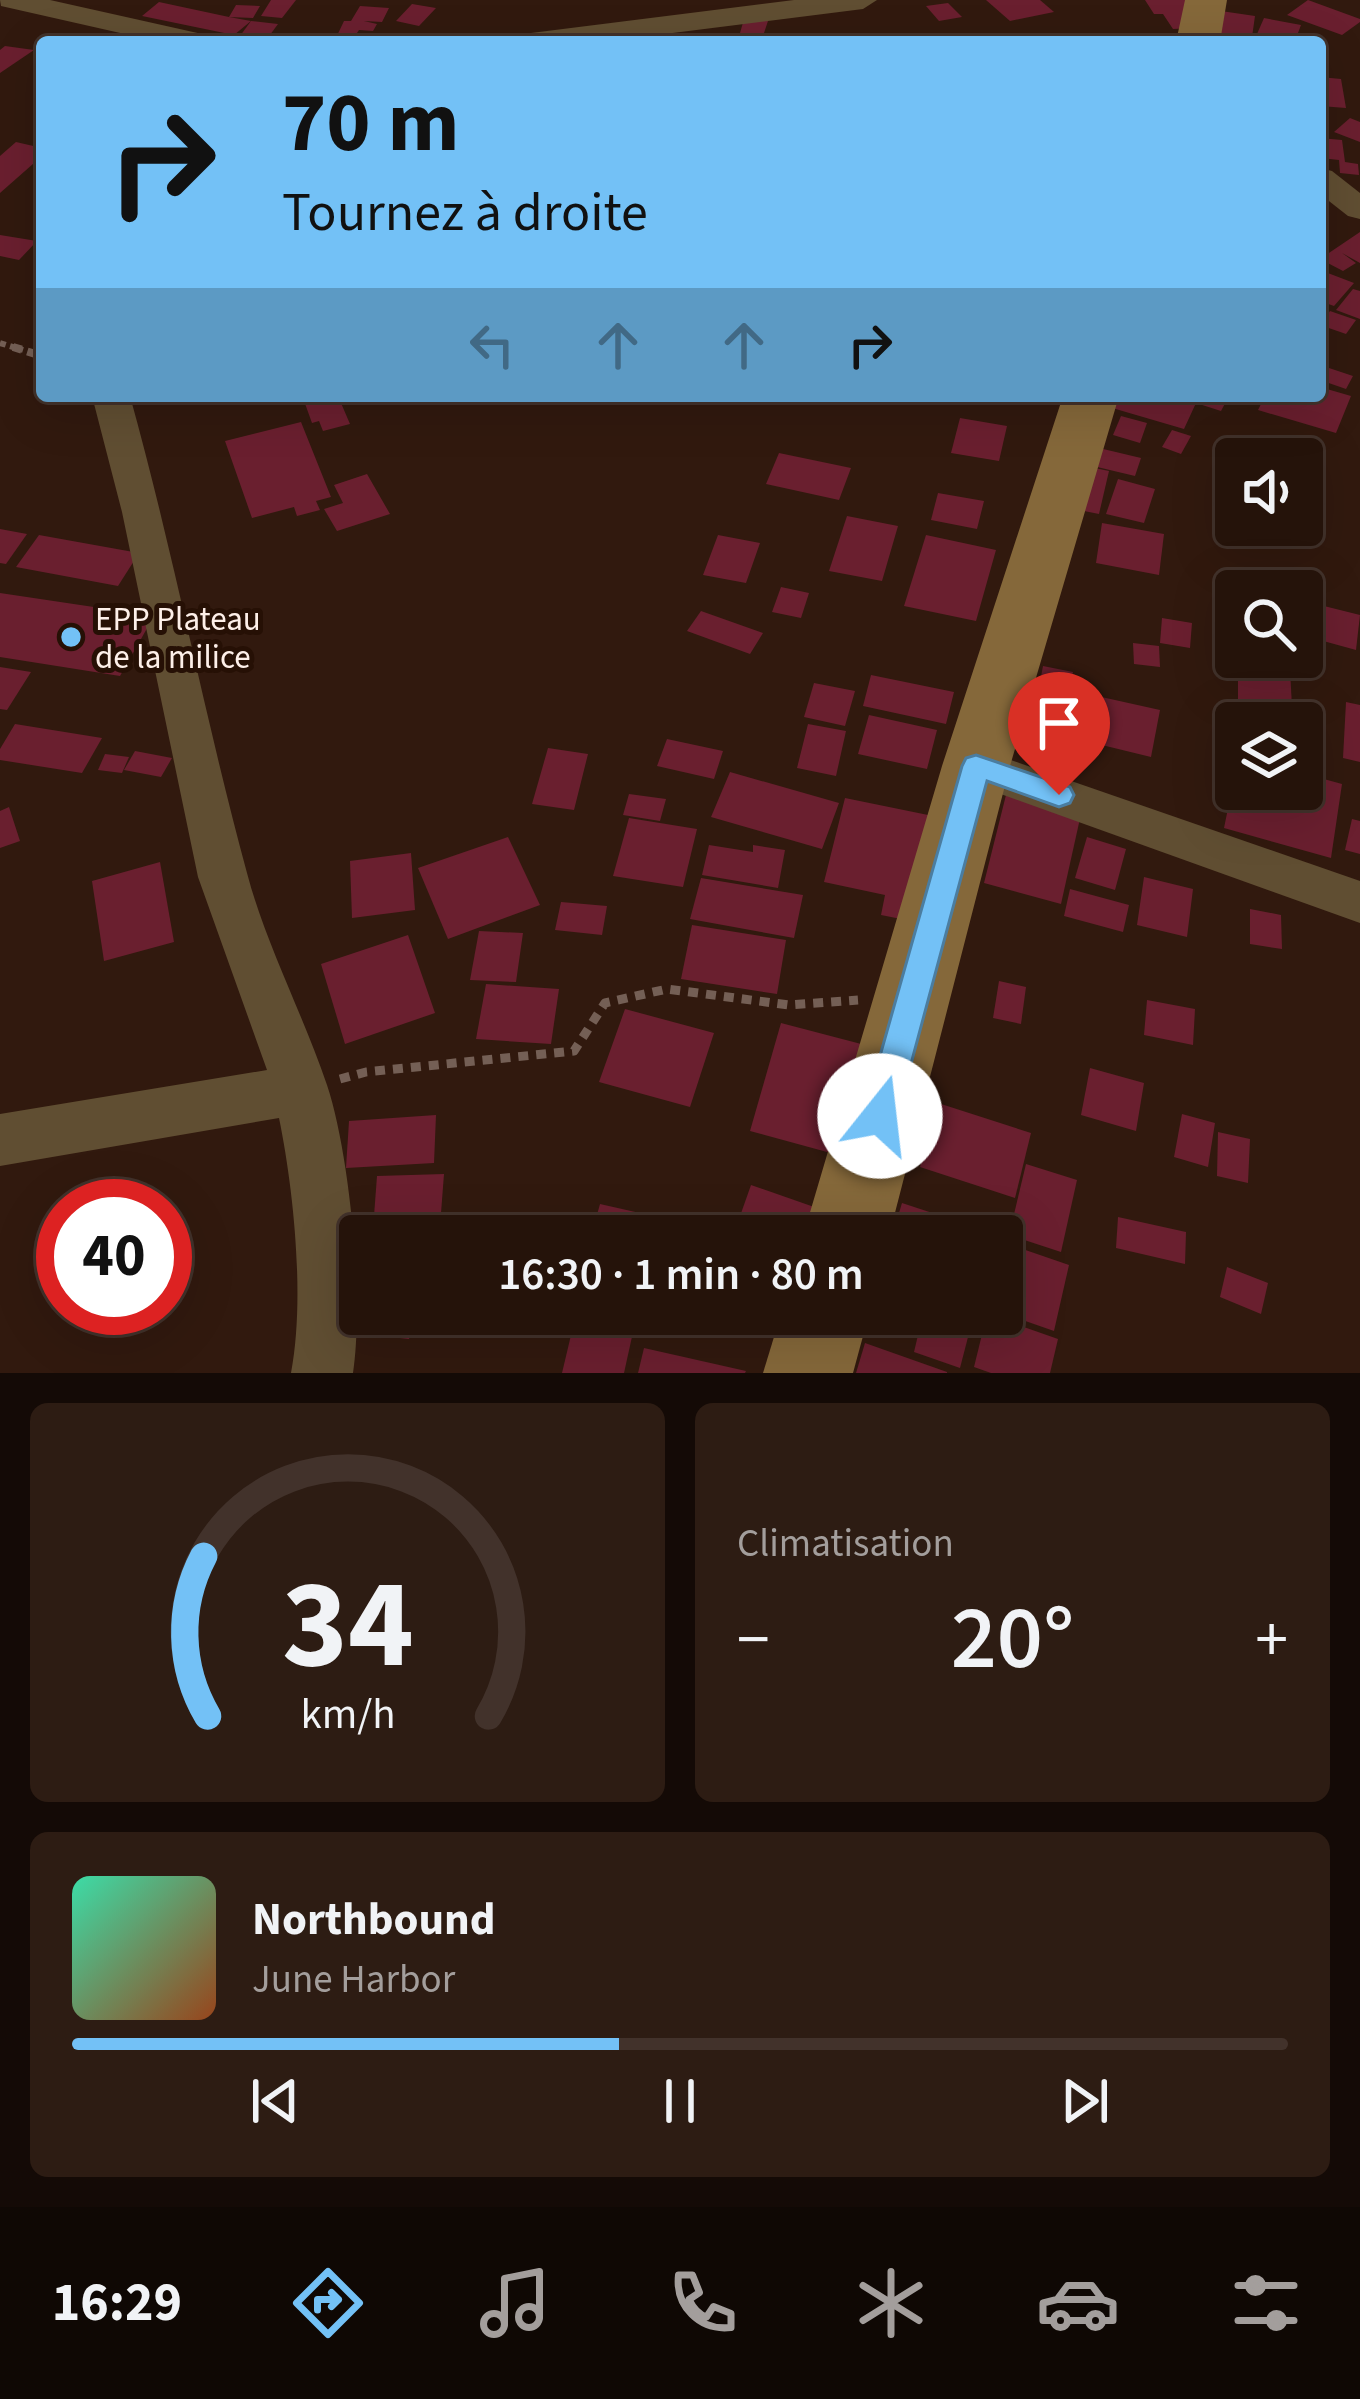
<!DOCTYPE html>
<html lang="fr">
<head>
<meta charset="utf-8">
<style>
  :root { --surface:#25130a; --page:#2d1c13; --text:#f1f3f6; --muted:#a39e9c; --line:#42322b; --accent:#73c1f6 }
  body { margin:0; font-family:"Source Sans 3",sans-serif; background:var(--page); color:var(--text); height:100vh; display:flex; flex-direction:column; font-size:45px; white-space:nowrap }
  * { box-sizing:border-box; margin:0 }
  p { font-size:39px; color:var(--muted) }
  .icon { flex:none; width:66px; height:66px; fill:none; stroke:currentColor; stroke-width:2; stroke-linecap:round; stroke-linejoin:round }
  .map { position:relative; height:1373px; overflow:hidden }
  .drawer { display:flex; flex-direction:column; gap:30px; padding:30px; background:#140a06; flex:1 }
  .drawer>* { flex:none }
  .banner { position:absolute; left:36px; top:36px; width:1290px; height:366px; border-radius:12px; box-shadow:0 12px 48px #0002,0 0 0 3px var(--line); background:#73c1f6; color:#111; overflow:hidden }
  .fabs { position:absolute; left:1215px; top:438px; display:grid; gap:24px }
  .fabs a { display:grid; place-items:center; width:108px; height:108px; border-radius:12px; background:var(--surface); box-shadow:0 12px 48px #0002,0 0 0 3px var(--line); font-size:60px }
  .speed { position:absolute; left:36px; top:1179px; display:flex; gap:24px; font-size:60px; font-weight:700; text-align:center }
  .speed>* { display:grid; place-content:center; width:156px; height:156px; border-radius:50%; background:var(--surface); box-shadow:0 12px 48px #0002,0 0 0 3px var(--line); line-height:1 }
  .speed .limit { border:18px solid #d22; background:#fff; color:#111 }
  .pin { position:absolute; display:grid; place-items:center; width:102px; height:102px; color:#fff; margin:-123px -51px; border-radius:50% 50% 50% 0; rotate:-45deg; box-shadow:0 0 12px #0007 }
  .pin .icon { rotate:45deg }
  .me { position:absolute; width:132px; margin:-66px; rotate:16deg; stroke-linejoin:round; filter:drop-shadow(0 0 9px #0008) }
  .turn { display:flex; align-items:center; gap:42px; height:252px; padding:0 48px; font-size:54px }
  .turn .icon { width:156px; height:156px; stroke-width:2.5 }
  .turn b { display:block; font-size:84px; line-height:102px }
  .lanes { display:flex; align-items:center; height:114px; padding:0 48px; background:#0003; justify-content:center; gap:60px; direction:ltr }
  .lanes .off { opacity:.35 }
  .big { font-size:90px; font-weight:600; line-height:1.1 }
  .drawer .widget { flex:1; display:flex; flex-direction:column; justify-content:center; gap:18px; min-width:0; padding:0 42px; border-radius:18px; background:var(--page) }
  .drawer .dial { align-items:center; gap:0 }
  .dial svg { height:312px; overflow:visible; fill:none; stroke:var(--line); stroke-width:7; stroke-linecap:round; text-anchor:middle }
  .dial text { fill:var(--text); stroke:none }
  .song { display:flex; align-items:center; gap:36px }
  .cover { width:144px; height:144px; border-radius:18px; background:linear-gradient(135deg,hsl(160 70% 55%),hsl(20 70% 35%)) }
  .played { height:12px; border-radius:6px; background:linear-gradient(90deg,var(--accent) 45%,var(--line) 45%) }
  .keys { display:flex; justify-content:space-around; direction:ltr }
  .heat { display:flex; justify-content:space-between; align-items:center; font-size:66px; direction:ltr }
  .drawer .tiles { flex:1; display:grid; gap:30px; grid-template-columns:1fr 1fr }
  .widget:last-child { grid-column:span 2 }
  .trip { position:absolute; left:339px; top:1215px; width:684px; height:120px; border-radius:12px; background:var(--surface); box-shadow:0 12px 48px #0002,0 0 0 3px var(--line); font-weight:600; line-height:120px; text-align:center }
  .dock { display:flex; height:192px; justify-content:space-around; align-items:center; background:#0f0804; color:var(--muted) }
  .dock .icon { width:84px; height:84px }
  .dock .on { color:var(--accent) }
  .dock b { font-size:54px; color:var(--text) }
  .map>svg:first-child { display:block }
  .building { fill:#6a1f2f }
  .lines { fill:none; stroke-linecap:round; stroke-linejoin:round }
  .path-far2 { stroke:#745f55; stroke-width:6; stroke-dasharray:6 4.5; stroke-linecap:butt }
  .path-far1 { stroke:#745f55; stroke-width:8; stroke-dasharray:9 6; stroke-linecap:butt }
  .path { stroke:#745f55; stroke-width:9; stroke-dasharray:10 8; stroke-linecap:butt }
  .street { fill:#604e32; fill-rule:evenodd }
  .secondary { fill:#85683a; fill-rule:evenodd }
  .route { fill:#73c1f6; stroke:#4b7da0; stroke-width:3 }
  .poi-dot { fill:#73c1f6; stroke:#261005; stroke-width:4.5 }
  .labels { text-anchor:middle; stroke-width:10; stroke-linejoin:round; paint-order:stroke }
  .poi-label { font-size:33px; fill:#fdefe9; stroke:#261005; text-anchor:start }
</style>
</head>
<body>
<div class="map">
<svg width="1360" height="1373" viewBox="0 0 1360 1373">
  <rect width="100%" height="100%" fill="#31190e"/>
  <!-- building -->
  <g class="building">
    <path d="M271,0H296L282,18L261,16Z"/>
    <path d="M986,0H1040L1054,12L1010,21Z"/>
    <path d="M1145,0H1188L1196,28L1173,29L1163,14H1154Z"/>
    <path d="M1308,0L1360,19V22L1342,35L1287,15Z"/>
    <path d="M159,2L229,17L236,5L260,6L253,18L229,17L251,21L234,35L142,16Z"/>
    <path d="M948,3L962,17L939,21L926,6Z"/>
    <path d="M412,4L436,8L419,26L396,21Z"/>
    <path d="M360,6L389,8L382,22L364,21L377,24L373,31L359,30L351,42H334L344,21H351Z"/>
    <path d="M1221,11L1255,16L1252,37L1235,36L1255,42H1214Z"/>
    <path d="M1264,18L1301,25L1295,41L1257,34Z"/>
    <path d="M744,19L768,21L761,42L738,40Z"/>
    <path d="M251,21L278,24L267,39L240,36Z"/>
    <path d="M5,46L34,50L0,73V50Z"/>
    <path d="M1320,77L1341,79L1346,108L1320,106Z"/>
    <path d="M1350,118L1360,122V142L1334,132Z"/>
    <path d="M1320,138L1342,140L1345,162L1358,164L1359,175L1340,173L1339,160L1321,158Z"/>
    <path d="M16,142L42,148V156L0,193V156Z"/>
    <path d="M1360,232V263L1342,253L1356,263L1343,271L1320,259Z"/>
    <path d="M0,235L37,241L19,260L0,256Z"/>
    <path d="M1320,270L1354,283L1334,306L1320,301Z"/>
    <path d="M1353,289L1360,291V319L1336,310Z"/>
    <path d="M1330,311L1356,320L1346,334L1320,325Z"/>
    <path d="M1320,365L1353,376L1346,389L1320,380Z"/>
    <path d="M1320,387L1351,396L1336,433L1258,410L1265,396H1320Z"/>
    <path d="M338,396L350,424L323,431L319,421L312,423L303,398Z"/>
    <path d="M1107,396L1179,399L1229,396L1221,411L1196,403L1184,429L1102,405Z"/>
    <path d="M1121,416L1147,423L1140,443L1113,435Z"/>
    <path d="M960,418L1007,426L999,461L951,453Z"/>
    <path d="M301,422L331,497L316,501L320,510L297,516L294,507L252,518L225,441Z"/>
    <path d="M1172,430L1191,436L1181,454L1162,447Z"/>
    <path d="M1250,438L1287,449L1283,459L1244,453Z"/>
    <path d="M1099,448L1141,458L1135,476L1093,466Z"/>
    <path d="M779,453L851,468L839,500L766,484Z"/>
    <path d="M1080,465L1109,471L1099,514L1069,508Z"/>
    <path d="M367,474L390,514L337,531L324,509L343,503L334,485Z"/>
    <path d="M1118,479L1155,489L1144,523L1106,514Z"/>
    <path d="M1229,489L1236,490V525H1267L1265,535L1221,525Z"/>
    <path d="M938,493L984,501L977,529L931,520Z"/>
    <path d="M847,516L898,526L882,581L829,571Z"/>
    <path d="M1102,523L1164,534L1159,575L1096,563Z"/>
    <path d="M0,529L27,534L6,564L0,563Z"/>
    <path d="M39,535L139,553L118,586L16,567Z"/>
    <path d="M718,535L760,543L746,583L703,575Z"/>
    <path d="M926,535L996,550L976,621L904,606Z"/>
    <path d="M1279,577L1321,590L1310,621L1302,619V591H1274Z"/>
    <path d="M781,587L809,593L801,618L772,612Z"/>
    <path d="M0,593L154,616L120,676L0,657Z"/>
    <path d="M1324,606L1360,615L1356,650L1316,639Z"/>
    <path d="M701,611L763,633L750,654L687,631Z"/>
    <path d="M1162,618L1192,623L1190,648L1160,643Z"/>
    <path d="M1133,643L1159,646L1160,667L1134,664Z"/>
    <path d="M1238,662L1290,669L1292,707L1238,699Z"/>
    <path d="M1043,666L1073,672L1069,692L1039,687Z"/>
    <path d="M0,667L31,672L7,710L0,709Z"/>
    <path d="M871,675L954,692L946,724L863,706Z"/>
    <path d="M814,683L855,691L845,726L804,717Z"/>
    <path d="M1079,692L1160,710L1151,757L1069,737Z"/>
    <path d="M1346,702L1360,705V762L1343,758Z"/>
    <path d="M869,715L937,730L927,769L858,754Z"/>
    <path d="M1034,722L1061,731L1052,753L1026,744Z"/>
    <path d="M15,724L102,738L82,773L0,760V749Z"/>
    <path d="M808,724L846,731L836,776L797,768Z"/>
    <path d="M667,739L723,751L714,779L657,766Z"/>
    <path d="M548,748L588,754L574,810L532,804Z"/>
    <path d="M135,751L172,758L161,777L124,770Z"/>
    <path d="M105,754L129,757L122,773L98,770Z"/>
    <path d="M730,772L839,803L822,849L711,817Z"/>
    <path d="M1302,773L1342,784L1331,858L1224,828L1234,779L1236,789H1302Z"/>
    <path d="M629,794L666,799L660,821L623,815Z"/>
    <path d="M1006,795L1081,814L1061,904L984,883Z"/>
    <path d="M845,798L933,816L911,921L881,915L885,895L824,882Z"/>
    <path d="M9,807L20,841L0,848V811Z"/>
    <path d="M629,818L697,829L683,887L613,876Z"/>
    <path d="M1352,819L1360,821V854L1345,850Z"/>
    <path d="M508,837L540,905L448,939L418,868Z"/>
    <path d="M1087,837L1126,849L1115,890L1075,878Z"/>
    <path d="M709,845L753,852V845L785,850L778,888L702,875Z"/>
    <path d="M411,853L415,910L352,918L350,861Z"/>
    <path d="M160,862L174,942L104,961L92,881Z"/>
    <path d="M1144,877L1193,889L1187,937L1137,925Z"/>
    <path d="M701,878L803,895L794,938L690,919Z"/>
    <path d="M1070,889L1129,905L1123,932L1064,916Z"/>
    <path d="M561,902L607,906L602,935L555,930Z"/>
    <path d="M1250,909L1281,915L1282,949L1250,944Z"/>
    <path d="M692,925L786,940L777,994L681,979Z"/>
    <path d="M479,931L523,933L516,982L470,980Z"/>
    <path d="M408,935L435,1013L345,1044L321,964Z"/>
    <path d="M999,981L1026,987L1021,1024L993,1018Z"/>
    <path d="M486,984L559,989L551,1044L476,1039Z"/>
    <path d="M1147,1000L1195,1009L1193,1045L1144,1035Z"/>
    <path d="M625,1009L714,1033L690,1107L599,1082Z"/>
    <path d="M781,1023L865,1045L838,1155L750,1131Z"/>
    <path d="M1090,1068L1144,1083L1136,1131L1081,1115Z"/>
    <path d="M938,1103L1031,1133L1015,1198L920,1167Z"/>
    <path d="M1182,1114L1215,1123L1208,1167L1174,1157Z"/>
    <path d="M436,1115L434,1163L346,1168L349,1121Z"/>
    <path d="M1218,1132L1250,1139L1248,1183L1217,1176Z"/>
    <path d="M1026,1164L1077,1180L1061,1252L1009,1235Z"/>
    <path d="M444,1174L440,1226L373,1229L377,1176Z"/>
    <path d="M751,1185L817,1208L808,1236H733Z"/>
    <path d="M902,1203L981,1229L979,1236H892Z"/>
    <path d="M600,1204L653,1216L649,1236H591Z"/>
    <path d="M1118,1217L1186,1232L1185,1264L1116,1248Z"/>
    <path d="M1002,1242L1069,1265L1054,1331L1002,1313Z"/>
    <path d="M1227,1267L1268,1283L1261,1314L1220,1297Z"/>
    <path d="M368,1314H415L409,1339L363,1334Z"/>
    <path d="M426,1314H495L490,1335L424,1322Z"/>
    <path d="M576,1314H637L624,1373H562Z"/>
    <path d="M682,1314H730L728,1326L682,1318Z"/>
    <path d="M923,1314H974L960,1368L914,1352Z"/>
    <path d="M987,1314L1058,1339L1050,1373H991L974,1367Z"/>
    <path d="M865,1343L947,1372V1373H856Z"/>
    <path d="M644,1348L746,1371L745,1373H638Z"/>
  </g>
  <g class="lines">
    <!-- path-far2 -->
    <path class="path-far2" d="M0,343L23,350"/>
    <!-- path-far1 -->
    <path class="path-far1" d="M13,347L42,356"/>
    <!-- path -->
    <path class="path" d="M340,1079L366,1072L574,1051L605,1003L667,989L789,1005L858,1000"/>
    <!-- street -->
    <g class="street">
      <path d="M0,0H50L211,36L215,42H160L1,6Z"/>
      <path d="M794,0H877L863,9L601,42H516L531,33Z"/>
      <path d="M1320,168L1332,171L1360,193V219L1348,216L1320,194Z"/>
      <path d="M92,396H130C174,554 204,715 247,873C266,945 303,1014 327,1085C350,1154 364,1302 353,1373H291C305,1300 294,1191 279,1118L0,1166V1114L267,1070L198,877L122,512Z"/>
      <path d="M976,748L1360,881V923L959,779L953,766L959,753Z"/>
    </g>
    <!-- secondary -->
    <g class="secondary">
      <path d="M1185,0H1227L1220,42H1176Z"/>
      <path d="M1063,396H1119L1010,766L889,1236H803L942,766Z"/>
      <path d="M781,1314H869L853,1373H763Z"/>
    </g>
  </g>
  <!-- route -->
  <path class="route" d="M976,755L1070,787L1074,795L1070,803L1059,807L987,781L897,1116L892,1127L880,1131L868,1127L863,1116L962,766L966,758Z"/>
  <!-- markers -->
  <circle class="poi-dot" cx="71" cy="637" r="12"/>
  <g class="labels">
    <!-- poi labels -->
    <g class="poi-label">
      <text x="95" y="630">EPP Plateau<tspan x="95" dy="38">de la milice</tspan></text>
    </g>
  </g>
</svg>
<div class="fabs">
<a><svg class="icon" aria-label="sound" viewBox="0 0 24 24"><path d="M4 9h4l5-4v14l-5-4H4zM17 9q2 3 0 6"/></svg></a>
<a><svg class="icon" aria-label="search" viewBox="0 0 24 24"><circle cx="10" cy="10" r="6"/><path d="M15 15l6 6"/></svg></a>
<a><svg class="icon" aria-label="layers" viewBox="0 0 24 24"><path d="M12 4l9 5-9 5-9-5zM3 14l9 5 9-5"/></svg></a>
</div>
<div class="speed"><div class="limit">40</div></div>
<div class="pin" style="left:1059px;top:795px;background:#d93025"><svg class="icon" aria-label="arrive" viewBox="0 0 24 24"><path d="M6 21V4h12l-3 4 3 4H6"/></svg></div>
<svg class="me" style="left:880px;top:1116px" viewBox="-20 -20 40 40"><circle r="19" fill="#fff"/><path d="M0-13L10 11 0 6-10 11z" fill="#73c1f6"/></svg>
<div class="trip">16:30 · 1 min · 80 m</div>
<div class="banner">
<div class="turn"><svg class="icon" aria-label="right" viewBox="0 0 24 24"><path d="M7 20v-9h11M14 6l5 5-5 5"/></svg><div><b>70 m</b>Tournez à droite</div></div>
<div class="lanes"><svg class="icon off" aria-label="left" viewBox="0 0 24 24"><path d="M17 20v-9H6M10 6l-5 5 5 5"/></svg><svg class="icon off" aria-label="ahead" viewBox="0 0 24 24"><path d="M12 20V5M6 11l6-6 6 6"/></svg><svg class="icon off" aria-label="ahead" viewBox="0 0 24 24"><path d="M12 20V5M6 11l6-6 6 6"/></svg><svg class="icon" aria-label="right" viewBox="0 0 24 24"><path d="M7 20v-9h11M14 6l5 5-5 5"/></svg></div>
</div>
</div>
<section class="drawer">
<div class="tiles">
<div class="widget dial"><svg viewBox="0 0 100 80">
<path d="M14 69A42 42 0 1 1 86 69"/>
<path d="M14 69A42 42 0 0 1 13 28" stroke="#73c1f6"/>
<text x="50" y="56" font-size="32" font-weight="700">34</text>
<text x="50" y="72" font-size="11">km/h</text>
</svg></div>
<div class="widget"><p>Climatisation</p>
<div class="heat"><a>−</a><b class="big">20°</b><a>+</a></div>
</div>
<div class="widget">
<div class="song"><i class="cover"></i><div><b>Northbound</b><p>June Harbor</p></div></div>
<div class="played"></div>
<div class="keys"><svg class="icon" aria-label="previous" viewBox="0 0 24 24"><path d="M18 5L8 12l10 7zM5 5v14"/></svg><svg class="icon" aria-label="pause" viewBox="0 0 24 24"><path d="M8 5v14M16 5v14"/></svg><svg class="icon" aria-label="next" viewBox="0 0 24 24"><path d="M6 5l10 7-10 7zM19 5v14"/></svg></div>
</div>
</div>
</section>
<nav class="dock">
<b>16:29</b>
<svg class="icon on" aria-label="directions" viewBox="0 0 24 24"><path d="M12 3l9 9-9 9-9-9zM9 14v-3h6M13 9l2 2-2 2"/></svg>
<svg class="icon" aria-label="music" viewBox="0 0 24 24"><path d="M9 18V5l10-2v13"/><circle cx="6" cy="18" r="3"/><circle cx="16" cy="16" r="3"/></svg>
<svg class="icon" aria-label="phone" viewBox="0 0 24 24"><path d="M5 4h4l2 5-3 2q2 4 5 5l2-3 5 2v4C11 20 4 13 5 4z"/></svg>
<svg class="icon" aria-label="climate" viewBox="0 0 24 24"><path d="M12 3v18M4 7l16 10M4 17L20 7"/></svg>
<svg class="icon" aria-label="car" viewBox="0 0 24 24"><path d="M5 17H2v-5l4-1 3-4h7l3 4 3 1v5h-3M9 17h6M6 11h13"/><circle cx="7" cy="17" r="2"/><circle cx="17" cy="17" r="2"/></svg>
<svg class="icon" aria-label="filters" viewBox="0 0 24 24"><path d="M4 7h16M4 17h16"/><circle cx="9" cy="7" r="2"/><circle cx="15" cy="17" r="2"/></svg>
</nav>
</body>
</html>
